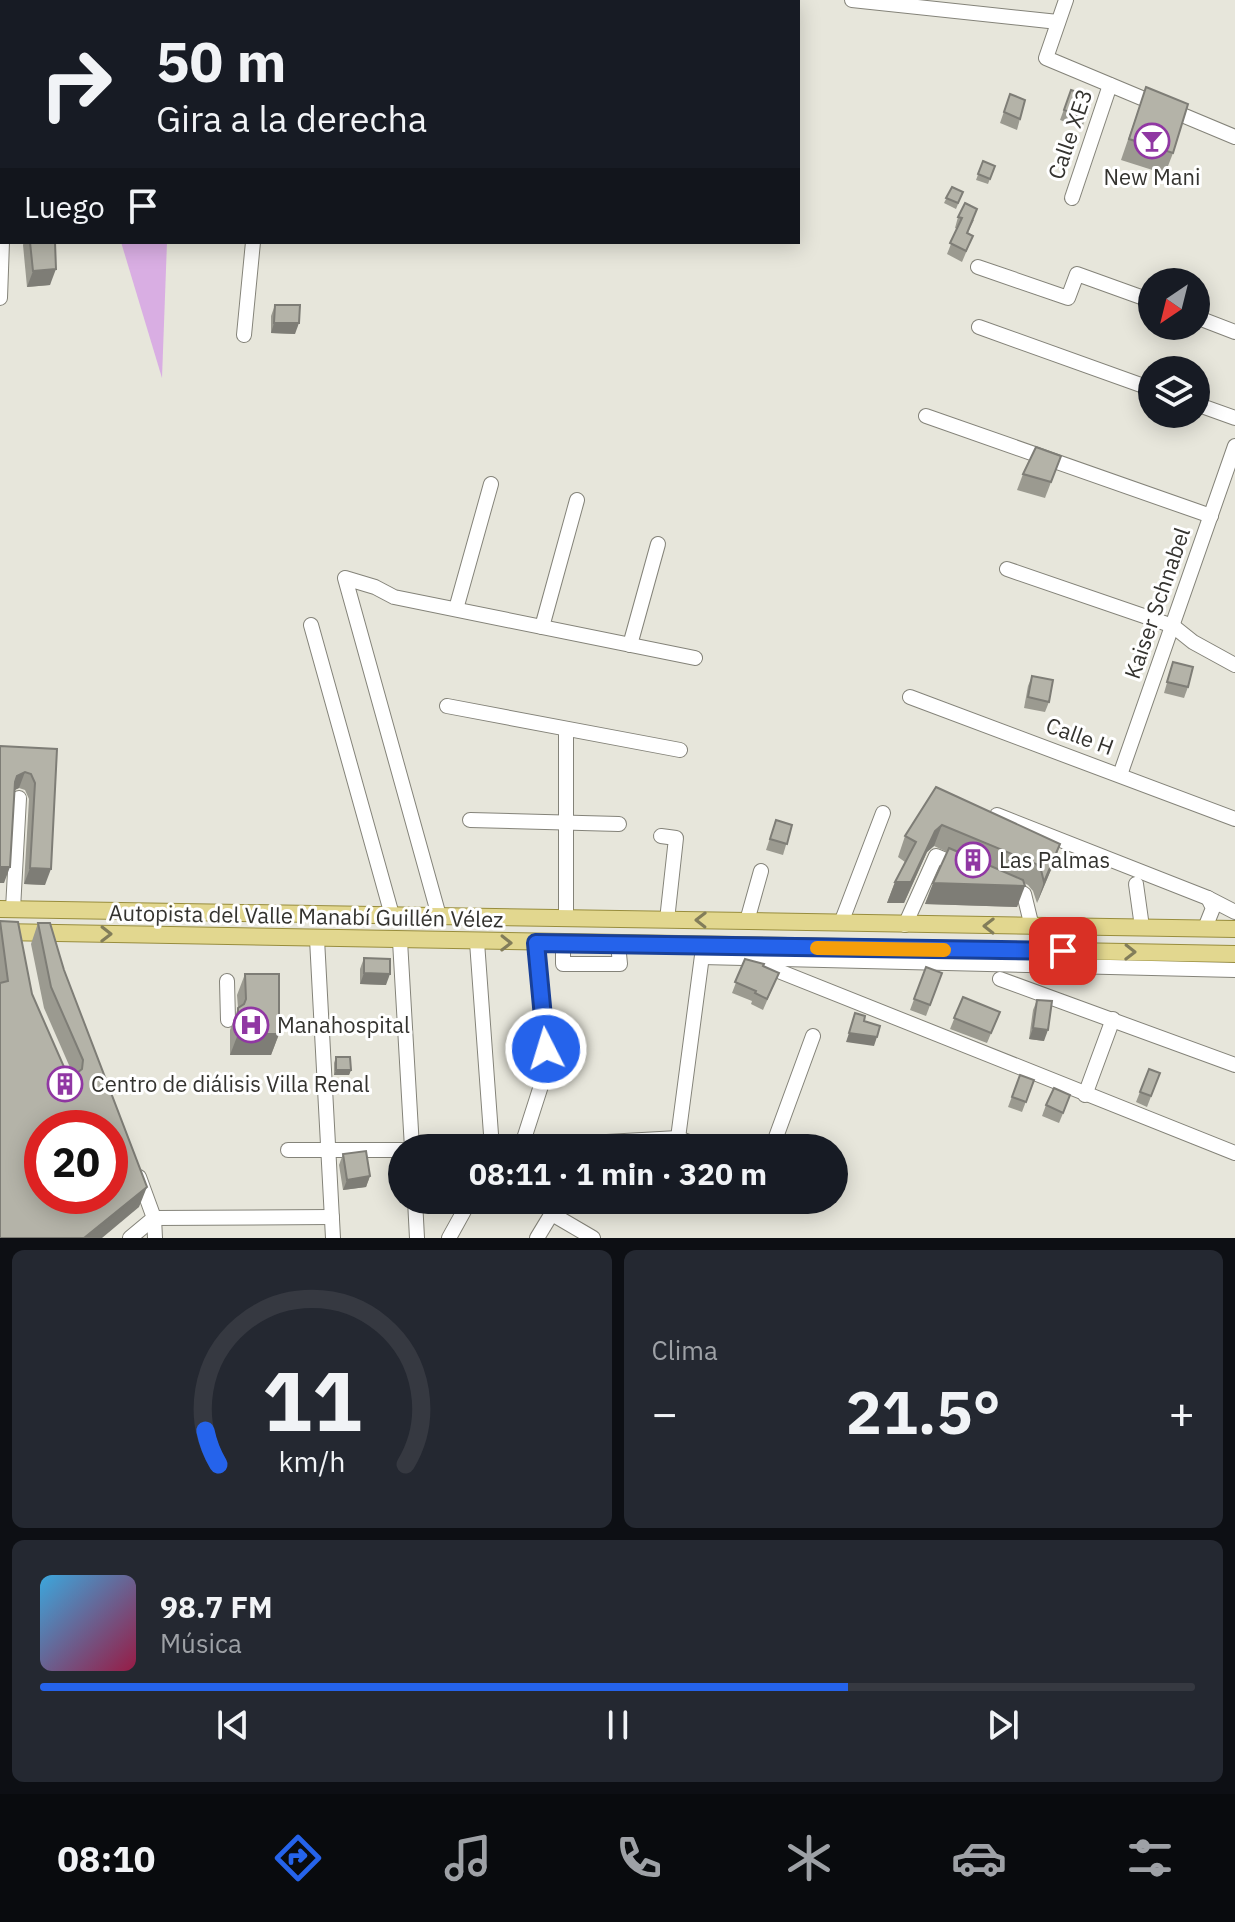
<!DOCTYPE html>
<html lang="es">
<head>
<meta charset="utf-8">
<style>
  :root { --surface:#171b24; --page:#242831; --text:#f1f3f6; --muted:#9ea1a6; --line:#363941; --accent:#2563eb }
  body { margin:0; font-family:"IBM Plex Sans",sans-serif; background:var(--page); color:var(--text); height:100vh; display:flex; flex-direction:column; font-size:30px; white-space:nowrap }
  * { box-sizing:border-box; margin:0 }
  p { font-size:26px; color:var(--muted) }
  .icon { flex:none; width:44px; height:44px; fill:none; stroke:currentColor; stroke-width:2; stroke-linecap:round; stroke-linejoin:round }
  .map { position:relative; height:1238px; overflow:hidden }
  .drawer { display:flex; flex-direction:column; gap:12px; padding:12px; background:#0d0f14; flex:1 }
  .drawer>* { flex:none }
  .top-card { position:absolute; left:0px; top:0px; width:800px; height:244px; box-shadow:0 4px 20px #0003; background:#171b24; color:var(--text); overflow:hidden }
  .needle { width:52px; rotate:215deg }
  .controls { position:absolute; left:1138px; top:268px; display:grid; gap:16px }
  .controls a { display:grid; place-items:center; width:72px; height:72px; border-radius:50%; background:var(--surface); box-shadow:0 4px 20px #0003; font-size:40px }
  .speed { position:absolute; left:24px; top:1110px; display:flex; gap:16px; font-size:40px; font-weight:700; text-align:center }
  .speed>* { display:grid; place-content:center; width:104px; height:104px; border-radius:50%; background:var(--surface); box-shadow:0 4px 20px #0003; line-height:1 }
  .speed .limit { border:12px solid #d22; background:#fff; color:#111 }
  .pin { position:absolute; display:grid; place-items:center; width:68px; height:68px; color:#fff; margin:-34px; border-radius:16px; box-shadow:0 4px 12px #0006 }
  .me { position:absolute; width:88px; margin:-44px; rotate:355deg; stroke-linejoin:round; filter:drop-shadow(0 0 6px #0008) }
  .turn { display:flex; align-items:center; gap:28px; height:168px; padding:0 24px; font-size:36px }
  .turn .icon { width:104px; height:104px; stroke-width:2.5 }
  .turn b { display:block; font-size:56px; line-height:68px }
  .then { display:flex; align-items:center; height:76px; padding:0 24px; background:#0003; gap:16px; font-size:30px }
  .big { font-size:60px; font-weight:800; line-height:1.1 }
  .drawer .tile { flex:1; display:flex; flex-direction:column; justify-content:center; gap:12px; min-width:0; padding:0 28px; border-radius:12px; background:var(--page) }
  .drawer .dial { align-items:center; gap:0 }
  .dial svg { height:208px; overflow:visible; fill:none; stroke:var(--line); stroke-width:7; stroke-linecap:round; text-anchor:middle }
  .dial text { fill:var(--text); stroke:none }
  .song { display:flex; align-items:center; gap:24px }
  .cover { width:96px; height:96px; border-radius:12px; background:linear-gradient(135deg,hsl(200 70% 55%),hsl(340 70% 35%)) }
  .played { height:8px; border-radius:4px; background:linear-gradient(90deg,var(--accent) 70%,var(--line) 70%) }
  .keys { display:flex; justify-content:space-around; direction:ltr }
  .heat { display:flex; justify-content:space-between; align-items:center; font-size:44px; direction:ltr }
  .drawer .tiles { flex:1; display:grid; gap:12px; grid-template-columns:1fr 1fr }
  .tile:last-child { grid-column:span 2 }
  .trip { position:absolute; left:388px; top:1134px; width:460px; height:80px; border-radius:40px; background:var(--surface); box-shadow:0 4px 20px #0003; font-weight:800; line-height:80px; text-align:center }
  .tabs { display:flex; height:128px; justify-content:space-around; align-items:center; background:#090b0e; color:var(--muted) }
  .tabs .icon { width:56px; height:56px }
  .tabs .current { color:var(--accent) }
  .tabs b { font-size:36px; color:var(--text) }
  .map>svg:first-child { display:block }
  .green { fill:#d9aee3 }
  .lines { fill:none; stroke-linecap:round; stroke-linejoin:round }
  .minor-casing { stroke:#848379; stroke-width:16 }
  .major-casing { stroke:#988d3d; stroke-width:18 }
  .minor { stroke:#fff; stroke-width:14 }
  .major { stroke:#e2d78f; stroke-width:16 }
  .wall { fill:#9b9a90 }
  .shaded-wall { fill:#7e7d76 }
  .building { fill:#b4b3a8; stroke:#7e7d76; stroke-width:2; fill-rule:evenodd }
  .oneway { stroke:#827d5a }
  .route-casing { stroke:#184099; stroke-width:20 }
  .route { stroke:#2563eb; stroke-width:14 }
  .slow { stroke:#f59e0b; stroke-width:14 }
  .labels { text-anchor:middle; stroke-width:6; stroke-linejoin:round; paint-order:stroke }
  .street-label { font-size:22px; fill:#34332f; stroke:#fff }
  .poi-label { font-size:22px; fill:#34332f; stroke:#fff; text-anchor:start }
</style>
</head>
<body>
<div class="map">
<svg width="1235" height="1238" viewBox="0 0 1235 1238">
  <rect width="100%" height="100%" fill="#e7e6db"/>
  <!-- green -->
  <path class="green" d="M121,242H167L162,378Z"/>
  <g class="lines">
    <!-- minor casing -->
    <g class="minor-casing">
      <g id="minor">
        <path d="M244,0V2"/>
        <path d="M852,0L1058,22"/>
        <path d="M1066,0L1046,58L1235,137"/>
        <path d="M0,183L2,197"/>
        <path d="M1072,198L1110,85"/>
        <path d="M978,267L1068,298L1077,274L1152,301"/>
        <path d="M0,298L2,242"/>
        <path d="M1196,317L1235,332"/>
        <path d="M979,327L1152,389"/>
        <path d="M244,335L253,242"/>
        <path d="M1196,404L1235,418"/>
        <path d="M926,416L1211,516"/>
        <path d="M1007,569L1173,626L1193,642L1235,665"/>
        <path d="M456,609L491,484"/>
        <path d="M311,625L392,915"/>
        <path d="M542,627L577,500"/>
        <path d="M630,645L658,544"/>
        <path d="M910,697L1235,819"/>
        <path d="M447,706L680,750"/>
        <path d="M566,729V917"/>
        <path d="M1120,775L1235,446"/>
        <path d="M997,815L1208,898L1235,912"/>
        <path d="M470,820L619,824"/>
        <path d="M661,836L676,838L667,920"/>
        <path d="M1136,884L1142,927"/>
        <path d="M1004,885L1024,894L1032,927"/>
        <path d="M13,909L19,798"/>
        <path d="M439,916L345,578L375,587L394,597L695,658"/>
        <path d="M747,921L761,871"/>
        <path d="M841,923L883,813"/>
        <path d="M905,925L936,856L960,866"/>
        <path d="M1205,928L1213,908L1208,898"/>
        <path d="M317,939L333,1238"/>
        <path d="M400,941L412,1148"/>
        <path d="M477,942L492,1148"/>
        <path d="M563,944V964H620L618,944"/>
        <path d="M716,946L1235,1153"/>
        <path d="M702,957L1235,970"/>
        <path d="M1000,979L1235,1065"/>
        <path d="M227,981L228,1020"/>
        <path d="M1085,1095L1113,1019"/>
        <path d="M678,1138L703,948"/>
        <path d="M522,1145L547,1067L536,943"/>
        <path d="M501,1148L678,1138L705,1148"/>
        <path d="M772,1148L813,1036"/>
        <path d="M288,1150H402"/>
        <path d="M415,1200L417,1238"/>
        <path d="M552,1214L593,1238"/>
        <path d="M130,1238L154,1218L139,1177"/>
        <path d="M155,1238L154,1218L332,1217"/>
        <path d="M449,1238L470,1200"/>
        <path d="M537,1238L560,1200"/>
      </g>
    </g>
    <!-- major casing -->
    <g class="major-casing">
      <g id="major">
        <path d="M0,909L1235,929"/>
        <path d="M0,932L1235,954"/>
      </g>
    </g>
    <!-- minor -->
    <use href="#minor" class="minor"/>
    <!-- major -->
    <use href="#major" class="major"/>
  </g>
  <!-- wall -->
  <g class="wall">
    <path d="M1146,87L1173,153L1165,174L1121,160Z"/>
    <path d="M1071,90L1083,103L1090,106L1082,128L1060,120Z"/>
    <path d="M1010,94L1020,119L1017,130L1000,123Z"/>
    <path d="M983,161L995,166L988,184L976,180Z"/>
    <path d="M952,187L963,192L956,209L944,203Z"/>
    <path d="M958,217L974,220L967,234L973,236L962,262L947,254L957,229L955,228Z"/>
    <path d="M24,242H55L50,285L27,287L23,245Z"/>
    <path d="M275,305L295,334L271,333V316Z"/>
    <path d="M1061,456L1045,498L1017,490L1023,474Z"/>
    <path d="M1173,662L1188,687L1184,698L1164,693Z"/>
    <path d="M1032,676L1049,702L1045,712L1024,708L1028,686Z"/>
    <path d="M0,746L57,749L45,885L24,884L29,799L25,790L19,788L14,790L4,883Z"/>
    <path d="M936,787L1053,865L1037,903L1033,891L1028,885L1024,883L1017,907L925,904L947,852L934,846L927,852L904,903H887L895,882L905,862L898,857L905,836Z"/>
    <path d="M776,820L792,825L783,855L766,850Z"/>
    <path d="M0,921L64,1067L68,1072H72L44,1008L31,944L38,923L64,970L139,1207L0,1238Z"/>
    <path d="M364,958L386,985L360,984V969Z"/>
    <path d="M745,959L779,973L763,1010L751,1004L752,1001L732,993Z"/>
    <path d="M926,967L942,973L926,1016L910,1010Z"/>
    <path d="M245,974L279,1034L271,1055H230V1030L238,1008L237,995Z"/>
    <path d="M963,997L1000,1012L987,1043L950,1029Z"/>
    <path d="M1037,1000L1044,1041L1029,1039L1033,1010Z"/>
    <path d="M336,1057L351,1070L349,1075H334V1063Z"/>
    <path d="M1149,1069L1160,1073L1147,1107L1136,1102Z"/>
    <path d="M1020,1075L1034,1080L1022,1112L1008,1107Z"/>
    <path d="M1046,1105L1066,1106L1059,1123L1042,1116Z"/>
    <path d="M343,1154L370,1176L366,1187L343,1190L339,1165Z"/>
  </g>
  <!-- shaded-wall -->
  <g class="shaded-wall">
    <path d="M56,269L50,285L27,287L33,271Z"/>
    <path d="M274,323H299L295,334L271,333Z"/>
    <path d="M25,772L19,788L11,792L17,776Z"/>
    <path d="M942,825L934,846L927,852L904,903H887L895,882L935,831Z"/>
    <path d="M1060,844L1053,865L1037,903L1044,882Z"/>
    <path d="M0,867H10L4,883H0Z"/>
    <path d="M30,868L51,869L45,885L24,884Z"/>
    <path d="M933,883L1025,886L1017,907L925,904Z"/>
    <path d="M364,973L390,974L386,985L360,984Z"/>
    <path d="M1033,1028L1048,1030L1044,1041L1029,1039Z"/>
    <path d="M849,1033L877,1037L874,1046L846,1042Z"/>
    <path d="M238,1034H279L271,1055H230Z"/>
    <path d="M336,1070H351L349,1075H334Z"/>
    <path d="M370,1176L366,1187L343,1190L347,1180Z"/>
    <path d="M147,1187L139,1207L102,1238H84Z"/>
  </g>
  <!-- building -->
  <g class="building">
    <path d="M97,0H146L138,2H90Z"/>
    <path d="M268,0H300V2H269Z"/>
    <path d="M1146,87L1188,104L1173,153L1129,139Z"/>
    <path d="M1071,90L1085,95L1083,103L1090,106L1086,118L1064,110Z"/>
    <path d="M1010,94L1025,100L1020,119L1004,112Z"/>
    <path d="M983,161L995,166L990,179L978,174Z"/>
    <path d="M952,187L963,192L958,203L946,198Z"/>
    <path d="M965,203L977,209L967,233L973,236L966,251L950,243L962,218L958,217Z"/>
    <path d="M30,242H55L56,269L33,271Z"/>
    <path d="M275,305H300L299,323H274Z"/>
    <path d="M1036,447L1061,456L1051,482L1023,474Z"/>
    <path d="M1173,662L1193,667L1188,687L1167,682Z"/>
    <path d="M1032,676L1053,680L1049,702L1028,697Z"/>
    <path d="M0,746L57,749L51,869L30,868L35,783L31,774L25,772L17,776L15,782L10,867H0Z"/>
    <path d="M936,787L1060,844L1044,882L1041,870L1036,864L942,825L935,831L911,882H895L916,842L905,836Z"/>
    <path d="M776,820L792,825L787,844L770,839Z"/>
    <path d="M949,848L1023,880L1025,886L933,883Z"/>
    <path d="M0,921L18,922L32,994L64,1067L68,1072L77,1073L82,1069L83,1060L51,987L38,923H50L64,970L147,1187L84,1238H0V983L8,981ZM42,1128H110V1196H42Z"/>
    <path d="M364,958L390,959V974L364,973Z"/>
    <path d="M745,959L764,964L763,966L779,973L767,999L755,993L756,991L735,982Z"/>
    <path d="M926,967L942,973L930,1005L914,999Z"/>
    <path d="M245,974H279V1034H238V1008L244,1004L246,999Z"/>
    <path d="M963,997L1000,1012L991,1033L954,1018Z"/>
    <path d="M1037,1000L1052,1001L1048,1030L1033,1028Z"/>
    <path d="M855,1013L865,1016L864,1021L880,1026L877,1037L849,1033Z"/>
    <path d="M336,1057H350L351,1070H336Z"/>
    <path d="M1149,1069L1160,1073L1151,1096L1140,1092Z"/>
    <path d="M1020,1075L1034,1080L1026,1102L1012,1097Z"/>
    <path d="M1054,1088L1070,1095L1063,1113L1046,1105Z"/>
    <path d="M366,1151L370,1176L347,1180L343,1154Z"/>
  </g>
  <!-- one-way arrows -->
  <defs><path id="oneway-chevron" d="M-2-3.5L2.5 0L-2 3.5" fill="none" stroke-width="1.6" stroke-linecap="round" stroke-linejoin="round" transform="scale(2)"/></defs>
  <g class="oneway">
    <use href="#oneway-chevron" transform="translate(701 920) rotate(-179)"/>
    <use href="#oneway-chevron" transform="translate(989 926) rotate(-179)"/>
    <use href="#oneway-chevron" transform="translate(106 934) rotate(1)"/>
    <use href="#oneway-chevron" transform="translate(506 943) rotate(1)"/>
    <use href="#oneway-chevron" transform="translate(1130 952) rotate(1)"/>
  </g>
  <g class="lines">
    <!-- route casing -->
    <g class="route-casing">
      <path id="route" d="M546,1049L536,943L1063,951"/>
    </g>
    <!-- route -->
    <use href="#route" class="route"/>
    <!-- slow -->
    <path class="slow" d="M817,948L944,950"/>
  </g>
  <!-- icons -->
  <defs>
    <g id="bar-ring" transform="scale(1.8)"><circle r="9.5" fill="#fff" stroke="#9037a3" stroke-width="1.5"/><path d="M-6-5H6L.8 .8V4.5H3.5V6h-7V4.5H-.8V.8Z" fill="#9037a3"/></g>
    <g id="building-ring" transform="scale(1.8)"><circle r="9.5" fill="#fff" stroke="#9037a3" stroke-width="1.5"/><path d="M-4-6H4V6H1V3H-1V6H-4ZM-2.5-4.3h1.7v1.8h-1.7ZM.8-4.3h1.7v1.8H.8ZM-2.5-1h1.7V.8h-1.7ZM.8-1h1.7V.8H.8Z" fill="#9037a3"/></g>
    <g id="hospital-ring" transform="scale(1.8)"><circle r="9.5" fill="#fff" stroke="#9037a3" stroke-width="1.5"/><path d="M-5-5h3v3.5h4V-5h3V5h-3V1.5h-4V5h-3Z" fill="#9037a3"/></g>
  </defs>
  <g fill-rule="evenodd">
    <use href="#bar-ring" x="1152" y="141"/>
    <use href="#building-ring" x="973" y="860"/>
    <use href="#hospital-ring" x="251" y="1025"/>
    <use href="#building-ring" x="65" y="1084"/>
  </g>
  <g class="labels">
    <!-- street labels -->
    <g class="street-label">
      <text transform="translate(1070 134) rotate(-71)" y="8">Calle XE3</text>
      <text transform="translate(1157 603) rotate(-71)" y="8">Kaiser Schnabel</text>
      <text transform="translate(1080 736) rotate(20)" y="8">Calle H</text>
      <text transform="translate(306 916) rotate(1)" y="8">Autopista del Valle Manabí Guillén Vélez</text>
    </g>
    <!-- poi labels -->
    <g class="poi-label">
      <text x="1152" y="185" text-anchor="middle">New Mani</text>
      <text x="999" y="868">Las Palmas</text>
      <text x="277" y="1033">Manahospital</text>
      <text x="91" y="1092">Centro de diálisis Villa Renal</text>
    </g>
  </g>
</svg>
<div class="controls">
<a><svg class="needle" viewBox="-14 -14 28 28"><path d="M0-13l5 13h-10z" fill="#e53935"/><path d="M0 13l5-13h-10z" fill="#9ea1a6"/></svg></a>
<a><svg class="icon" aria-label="layers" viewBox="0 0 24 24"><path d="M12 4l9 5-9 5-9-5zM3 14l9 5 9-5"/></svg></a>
</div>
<div class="speed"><div class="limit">20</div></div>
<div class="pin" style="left:1063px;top:951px;background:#d93025"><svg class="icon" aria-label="arrive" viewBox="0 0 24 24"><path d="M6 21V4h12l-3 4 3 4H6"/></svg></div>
<svg class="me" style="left:546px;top:1049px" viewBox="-20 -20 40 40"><circle r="17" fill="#2563eb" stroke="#fff" stroke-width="3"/><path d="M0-11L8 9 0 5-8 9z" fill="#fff"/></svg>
<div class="trip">08:11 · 1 min · 320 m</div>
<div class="top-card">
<div class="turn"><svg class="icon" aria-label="right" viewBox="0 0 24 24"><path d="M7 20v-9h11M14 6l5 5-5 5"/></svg><div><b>50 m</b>Gira a la derecha</div></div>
<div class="then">Luego<svg class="icon" aria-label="arrive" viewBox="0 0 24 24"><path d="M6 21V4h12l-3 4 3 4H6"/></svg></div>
</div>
</div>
<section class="drawer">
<div class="tiles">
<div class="tile dial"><svg viewBox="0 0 100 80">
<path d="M14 69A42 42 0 1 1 86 69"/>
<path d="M14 69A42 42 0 0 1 9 56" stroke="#2563eb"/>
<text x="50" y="56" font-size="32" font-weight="700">11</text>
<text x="50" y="72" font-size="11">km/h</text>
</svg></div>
<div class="tile"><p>Clima</p>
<div class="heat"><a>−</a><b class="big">21.5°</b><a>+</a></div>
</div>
<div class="tile">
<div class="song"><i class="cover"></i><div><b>98.7 FM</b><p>Música</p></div></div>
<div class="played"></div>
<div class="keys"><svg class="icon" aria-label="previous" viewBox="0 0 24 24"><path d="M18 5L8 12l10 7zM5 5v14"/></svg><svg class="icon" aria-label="pause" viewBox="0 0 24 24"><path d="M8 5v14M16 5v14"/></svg><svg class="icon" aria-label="next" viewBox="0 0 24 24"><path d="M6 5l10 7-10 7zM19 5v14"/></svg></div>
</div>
</div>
</section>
<nav class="tabs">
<b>08:10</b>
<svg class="icon current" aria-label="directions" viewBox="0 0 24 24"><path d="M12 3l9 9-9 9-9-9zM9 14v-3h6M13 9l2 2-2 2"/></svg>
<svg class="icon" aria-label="music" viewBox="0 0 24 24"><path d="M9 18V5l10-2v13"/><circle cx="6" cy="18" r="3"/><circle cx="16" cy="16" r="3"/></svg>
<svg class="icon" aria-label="phone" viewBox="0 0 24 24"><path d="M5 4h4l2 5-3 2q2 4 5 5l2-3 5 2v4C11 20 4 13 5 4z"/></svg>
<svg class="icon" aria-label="climate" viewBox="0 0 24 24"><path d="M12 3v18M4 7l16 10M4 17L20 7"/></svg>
<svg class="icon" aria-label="car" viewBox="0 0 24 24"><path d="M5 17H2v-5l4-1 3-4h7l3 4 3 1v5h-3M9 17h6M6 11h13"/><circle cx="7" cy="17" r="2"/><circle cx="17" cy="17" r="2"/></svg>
<svg class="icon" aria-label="filters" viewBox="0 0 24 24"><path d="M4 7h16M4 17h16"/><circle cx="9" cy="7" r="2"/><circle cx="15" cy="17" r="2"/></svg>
</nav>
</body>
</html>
